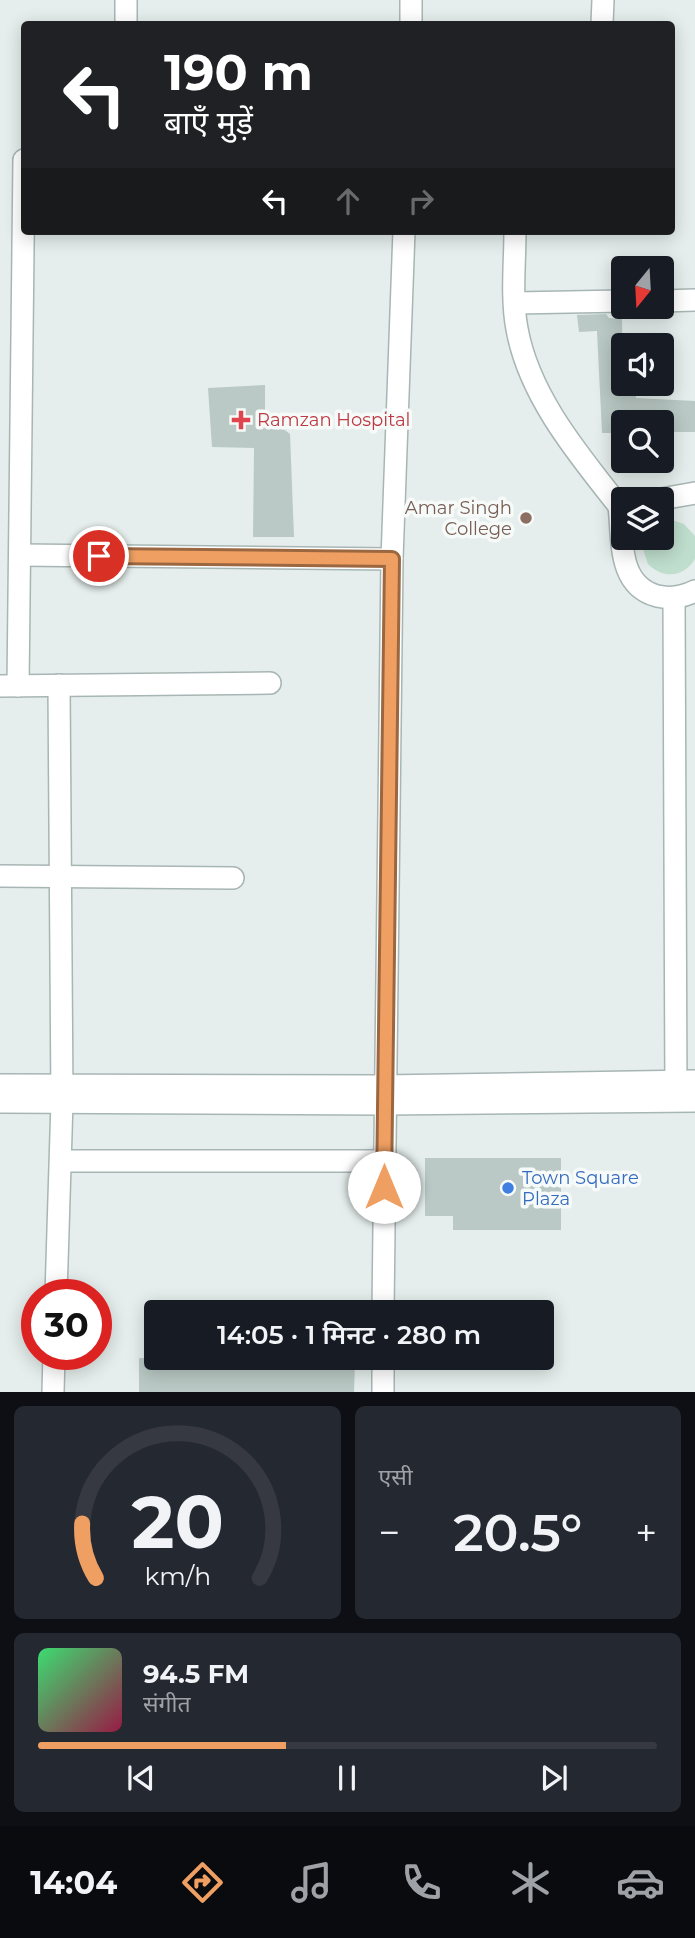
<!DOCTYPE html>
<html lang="hi">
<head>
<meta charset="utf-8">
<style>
  :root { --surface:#171b24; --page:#242831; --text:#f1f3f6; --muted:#9ea1a6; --line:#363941; --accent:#ef9f62 }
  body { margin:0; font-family:Montserrat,"Noto Sans Devanagari",sans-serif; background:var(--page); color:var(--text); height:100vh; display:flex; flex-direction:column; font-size:26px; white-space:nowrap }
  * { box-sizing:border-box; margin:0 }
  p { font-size:23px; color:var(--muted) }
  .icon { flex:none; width:38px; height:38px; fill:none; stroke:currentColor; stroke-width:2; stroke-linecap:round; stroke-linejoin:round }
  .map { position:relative; height:1392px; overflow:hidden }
  .side { display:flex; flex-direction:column; gap:14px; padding:14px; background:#0d0f14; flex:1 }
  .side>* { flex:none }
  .top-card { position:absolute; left:21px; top:21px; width:654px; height:214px; border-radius:7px; box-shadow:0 4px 18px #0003; background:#202124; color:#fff; overflow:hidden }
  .needle { width:46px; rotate:198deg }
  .fabs { position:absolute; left:611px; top:256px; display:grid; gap:14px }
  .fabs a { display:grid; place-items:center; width:63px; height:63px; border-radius:7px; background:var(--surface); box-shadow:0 4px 18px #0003; font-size:35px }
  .speed { position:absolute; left:21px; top:1279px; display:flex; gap:14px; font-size:35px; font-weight:700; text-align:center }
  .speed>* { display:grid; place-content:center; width:91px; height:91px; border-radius:50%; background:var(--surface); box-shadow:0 4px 18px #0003; line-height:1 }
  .speed .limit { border:10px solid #d22; background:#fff; color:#111 }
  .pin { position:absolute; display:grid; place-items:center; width:60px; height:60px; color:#fff; margin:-30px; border:4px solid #fff; border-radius:50%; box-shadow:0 2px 7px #0007 }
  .me { position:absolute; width:77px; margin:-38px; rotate:0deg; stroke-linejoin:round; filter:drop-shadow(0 0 5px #0008) }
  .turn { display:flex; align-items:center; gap:24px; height:147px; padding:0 28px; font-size:32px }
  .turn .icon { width:91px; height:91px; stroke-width:2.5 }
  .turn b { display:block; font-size:49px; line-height:60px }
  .lanes { display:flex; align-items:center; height:66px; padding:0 28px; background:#0003; justify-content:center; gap:35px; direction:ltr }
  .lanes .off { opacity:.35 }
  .big { font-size:52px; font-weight:600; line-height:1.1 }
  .side .tile { flex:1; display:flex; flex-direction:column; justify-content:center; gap:10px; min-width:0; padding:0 24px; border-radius:10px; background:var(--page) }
  .side .dial { align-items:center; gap:0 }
  .dial svg { height:182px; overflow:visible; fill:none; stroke:var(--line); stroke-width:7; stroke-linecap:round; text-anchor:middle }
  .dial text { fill:var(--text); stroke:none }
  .song { display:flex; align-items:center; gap:21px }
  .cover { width:84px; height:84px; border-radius:10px; background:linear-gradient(135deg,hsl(140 70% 55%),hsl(340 70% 35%)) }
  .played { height:7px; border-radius:4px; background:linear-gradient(90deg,var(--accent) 40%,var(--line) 40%) }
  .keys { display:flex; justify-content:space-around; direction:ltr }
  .heat { display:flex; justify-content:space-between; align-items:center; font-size:38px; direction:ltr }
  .side .tiles { flex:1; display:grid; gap:14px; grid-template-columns:1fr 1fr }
  .tile:last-child { grid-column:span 2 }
  .trip { position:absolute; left:144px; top:1300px; width:410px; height:70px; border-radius:7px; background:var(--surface); box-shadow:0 4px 18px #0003; font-weight:600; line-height:70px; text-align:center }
  .tab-bar { display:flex; height:112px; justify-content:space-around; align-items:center; background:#090b0e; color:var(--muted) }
  .tab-bar .icon { width:49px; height:49px }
  .tab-bar .on { color:var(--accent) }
  .tab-bar b { font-size:32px; color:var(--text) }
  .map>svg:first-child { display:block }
  .green { fill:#bfdecd }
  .building { fill:#bac9c5 }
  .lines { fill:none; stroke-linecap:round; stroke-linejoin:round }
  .minor-casing { stroke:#a7b6b4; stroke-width:24 }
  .tertiary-casing { stroke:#a7b6b4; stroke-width:24 }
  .minor { stroke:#fff; stroke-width:21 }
  .tertiary { stroke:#fff; stroke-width:21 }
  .route-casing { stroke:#9b6740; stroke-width:18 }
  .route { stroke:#ef9f62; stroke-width:12 }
  .health-dot { fill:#e0444e; stroke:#f6faf9; stroke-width:2.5 }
  .education-dot { fill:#8d6e63; stroke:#f6faf9; stroke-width:2.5 }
  .shop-dot { fill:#3f7fe0; stroke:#f6faf9; stroke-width:2.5 }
  .labels { text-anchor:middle; stroke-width:7; stroke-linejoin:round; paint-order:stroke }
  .health-label { font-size:18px; fill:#be3a42; stroke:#f6faf9; text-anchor:start }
  .education-label { font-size:18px; fill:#785e54; stroke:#f6faf9; text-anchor:end }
  .shop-label { font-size:18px; fill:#366cbe; stroke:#f6faf9; text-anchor:start }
</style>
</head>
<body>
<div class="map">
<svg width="695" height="1392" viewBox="0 0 695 1392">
  <rect width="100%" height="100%" fill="#e5eeec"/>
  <!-- green -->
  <path class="green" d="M675,521L684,524L695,536V559C683,578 663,579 648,564L642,546L644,537H662V522Z"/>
  <!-- building -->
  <g class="building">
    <path d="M606,314L609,318L622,319L623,383H635L636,398L695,401V432H662V422H623V433H602L597,331L579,332L577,315Z"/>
    <path d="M265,385V415L290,434L294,537H253L254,448L212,447L208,388Z"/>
    <path d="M425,1158H561V1230H453V1216H425Z"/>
    <path d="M139,1358L355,1363L354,1392H139Z"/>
  </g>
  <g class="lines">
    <!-- minor casing -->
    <g class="minor-casing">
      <g id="minor">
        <path d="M126,24V0"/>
        <path d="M411,24V0"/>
        <path d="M602,24L603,0"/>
        <path d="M515,231C515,263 511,297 517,329C529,396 578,454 619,506L623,505"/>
        <path d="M662,301L695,300"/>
        <path d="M515,303L623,301"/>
        <path d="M661,499L695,493"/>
        <path d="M619,506C623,539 617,585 657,596C670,599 683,597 695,591"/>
        <path d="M20,555L392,559"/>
        <path d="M674,598L676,1100"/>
        <path d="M0,686L270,683"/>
        <path d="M18,686L24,160"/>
        <path d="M0,876L233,878"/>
        <path d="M61,1161H384"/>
        <path d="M56,1295L62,1101L59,685"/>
        <path d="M383,1312L392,559L404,231"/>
        <path d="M53,1392L54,1354"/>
        <path d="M383,1392V1358"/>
      </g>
    </g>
    <!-- tertiary casing -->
    <g class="tertiary-casing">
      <g id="tertiary">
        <path d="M0,1085L384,1086L695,1081"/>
        <path d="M0,1102L384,1104L695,1101"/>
      </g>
    </g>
    <!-- minor -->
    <use href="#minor" class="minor"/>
    <!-- tertiary -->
    <use href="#tertiary" class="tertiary"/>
  </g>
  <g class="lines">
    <!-- route casing -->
    <g class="route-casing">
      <path id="route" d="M99,556L392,559L384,1187"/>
    </g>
    <!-- route -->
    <use href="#route" class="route"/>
  </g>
  <!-- markers -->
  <path class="health-dot" d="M237.5 409.5h7v7h7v7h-7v7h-7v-7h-7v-7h7z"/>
  <circle class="education-dot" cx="526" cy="518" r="7"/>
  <circle class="shop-dot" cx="508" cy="1188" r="7"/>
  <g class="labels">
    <!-- health labels -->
    <g class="health-label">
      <text x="257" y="426">Ramzan Hospital</text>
    </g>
    <!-- education labels -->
    <g class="education-label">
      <text x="512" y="514">Amar Singh<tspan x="512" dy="21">College</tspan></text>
    </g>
    <!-- shop labels -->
    <g class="shop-label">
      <text x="522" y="1184">Town Square<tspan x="522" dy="21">Plaza</tspan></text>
    </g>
  </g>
</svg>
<div class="fabs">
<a><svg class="needle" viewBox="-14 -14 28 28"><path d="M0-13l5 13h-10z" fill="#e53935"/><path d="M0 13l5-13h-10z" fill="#9ea1a6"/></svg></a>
<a><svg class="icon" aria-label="sound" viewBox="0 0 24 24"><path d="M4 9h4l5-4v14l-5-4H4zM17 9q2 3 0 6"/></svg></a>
<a><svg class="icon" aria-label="search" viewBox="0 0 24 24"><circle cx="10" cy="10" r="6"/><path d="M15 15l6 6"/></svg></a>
<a><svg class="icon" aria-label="layers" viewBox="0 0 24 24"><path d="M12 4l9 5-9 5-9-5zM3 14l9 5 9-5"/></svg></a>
</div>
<div class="speed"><div class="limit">30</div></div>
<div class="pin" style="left:99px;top:556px;background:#d93025"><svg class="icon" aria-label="arrive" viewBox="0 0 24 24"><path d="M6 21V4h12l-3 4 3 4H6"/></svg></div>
<svg class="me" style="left:384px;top:1187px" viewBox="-20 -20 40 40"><circle r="19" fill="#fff"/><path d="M0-13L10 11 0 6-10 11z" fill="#ef9f62"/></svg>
<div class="trip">14:05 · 1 मिनट · 280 m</div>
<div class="top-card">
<div class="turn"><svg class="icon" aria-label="left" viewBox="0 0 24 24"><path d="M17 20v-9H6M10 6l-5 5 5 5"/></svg><div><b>190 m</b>बाएँ मुड़ें</div></div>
<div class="lanes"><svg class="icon" aria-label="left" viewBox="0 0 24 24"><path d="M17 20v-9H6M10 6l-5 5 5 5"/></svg><svg class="icon off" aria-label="ahead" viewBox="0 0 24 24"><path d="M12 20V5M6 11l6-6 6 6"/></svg><svg class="icon off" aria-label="right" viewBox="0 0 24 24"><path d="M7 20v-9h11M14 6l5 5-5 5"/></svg></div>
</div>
</div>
<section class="side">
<div class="tiles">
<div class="tile dial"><svg viewBox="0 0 100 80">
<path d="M14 69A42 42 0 1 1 86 69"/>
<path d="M14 69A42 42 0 0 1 8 45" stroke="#ef9f62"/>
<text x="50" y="56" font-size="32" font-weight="700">20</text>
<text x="50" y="72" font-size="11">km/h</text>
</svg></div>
<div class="tile"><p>एसी</p>
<div class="heat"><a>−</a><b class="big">20.5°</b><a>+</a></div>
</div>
<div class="tile">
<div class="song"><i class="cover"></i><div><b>94.5 FM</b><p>संगीत</p></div></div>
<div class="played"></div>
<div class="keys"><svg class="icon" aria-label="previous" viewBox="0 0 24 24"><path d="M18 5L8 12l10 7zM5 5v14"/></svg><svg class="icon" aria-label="pause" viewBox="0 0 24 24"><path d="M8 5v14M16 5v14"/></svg><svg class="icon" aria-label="next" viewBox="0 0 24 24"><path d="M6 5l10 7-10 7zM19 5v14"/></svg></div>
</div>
</div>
</section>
<nav class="tab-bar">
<b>14:04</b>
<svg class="icon on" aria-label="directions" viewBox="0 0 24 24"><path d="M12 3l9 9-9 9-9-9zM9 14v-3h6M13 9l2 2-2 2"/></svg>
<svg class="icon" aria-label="music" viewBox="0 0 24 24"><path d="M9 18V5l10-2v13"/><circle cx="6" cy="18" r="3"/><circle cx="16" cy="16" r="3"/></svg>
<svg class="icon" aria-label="phone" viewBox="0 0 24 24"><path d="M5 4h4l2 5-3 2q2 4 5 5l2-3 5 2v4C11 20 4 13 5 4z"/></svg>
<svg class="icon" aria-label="climate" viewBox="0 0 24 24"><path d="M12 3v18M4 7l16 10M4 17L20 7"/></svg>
<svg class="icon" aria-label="car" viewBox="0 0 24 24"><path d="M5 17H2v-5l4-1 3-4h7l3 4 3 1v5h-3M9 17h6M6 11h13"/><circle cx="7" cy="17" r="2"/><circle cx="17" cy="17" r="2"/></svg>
</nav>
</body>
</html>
